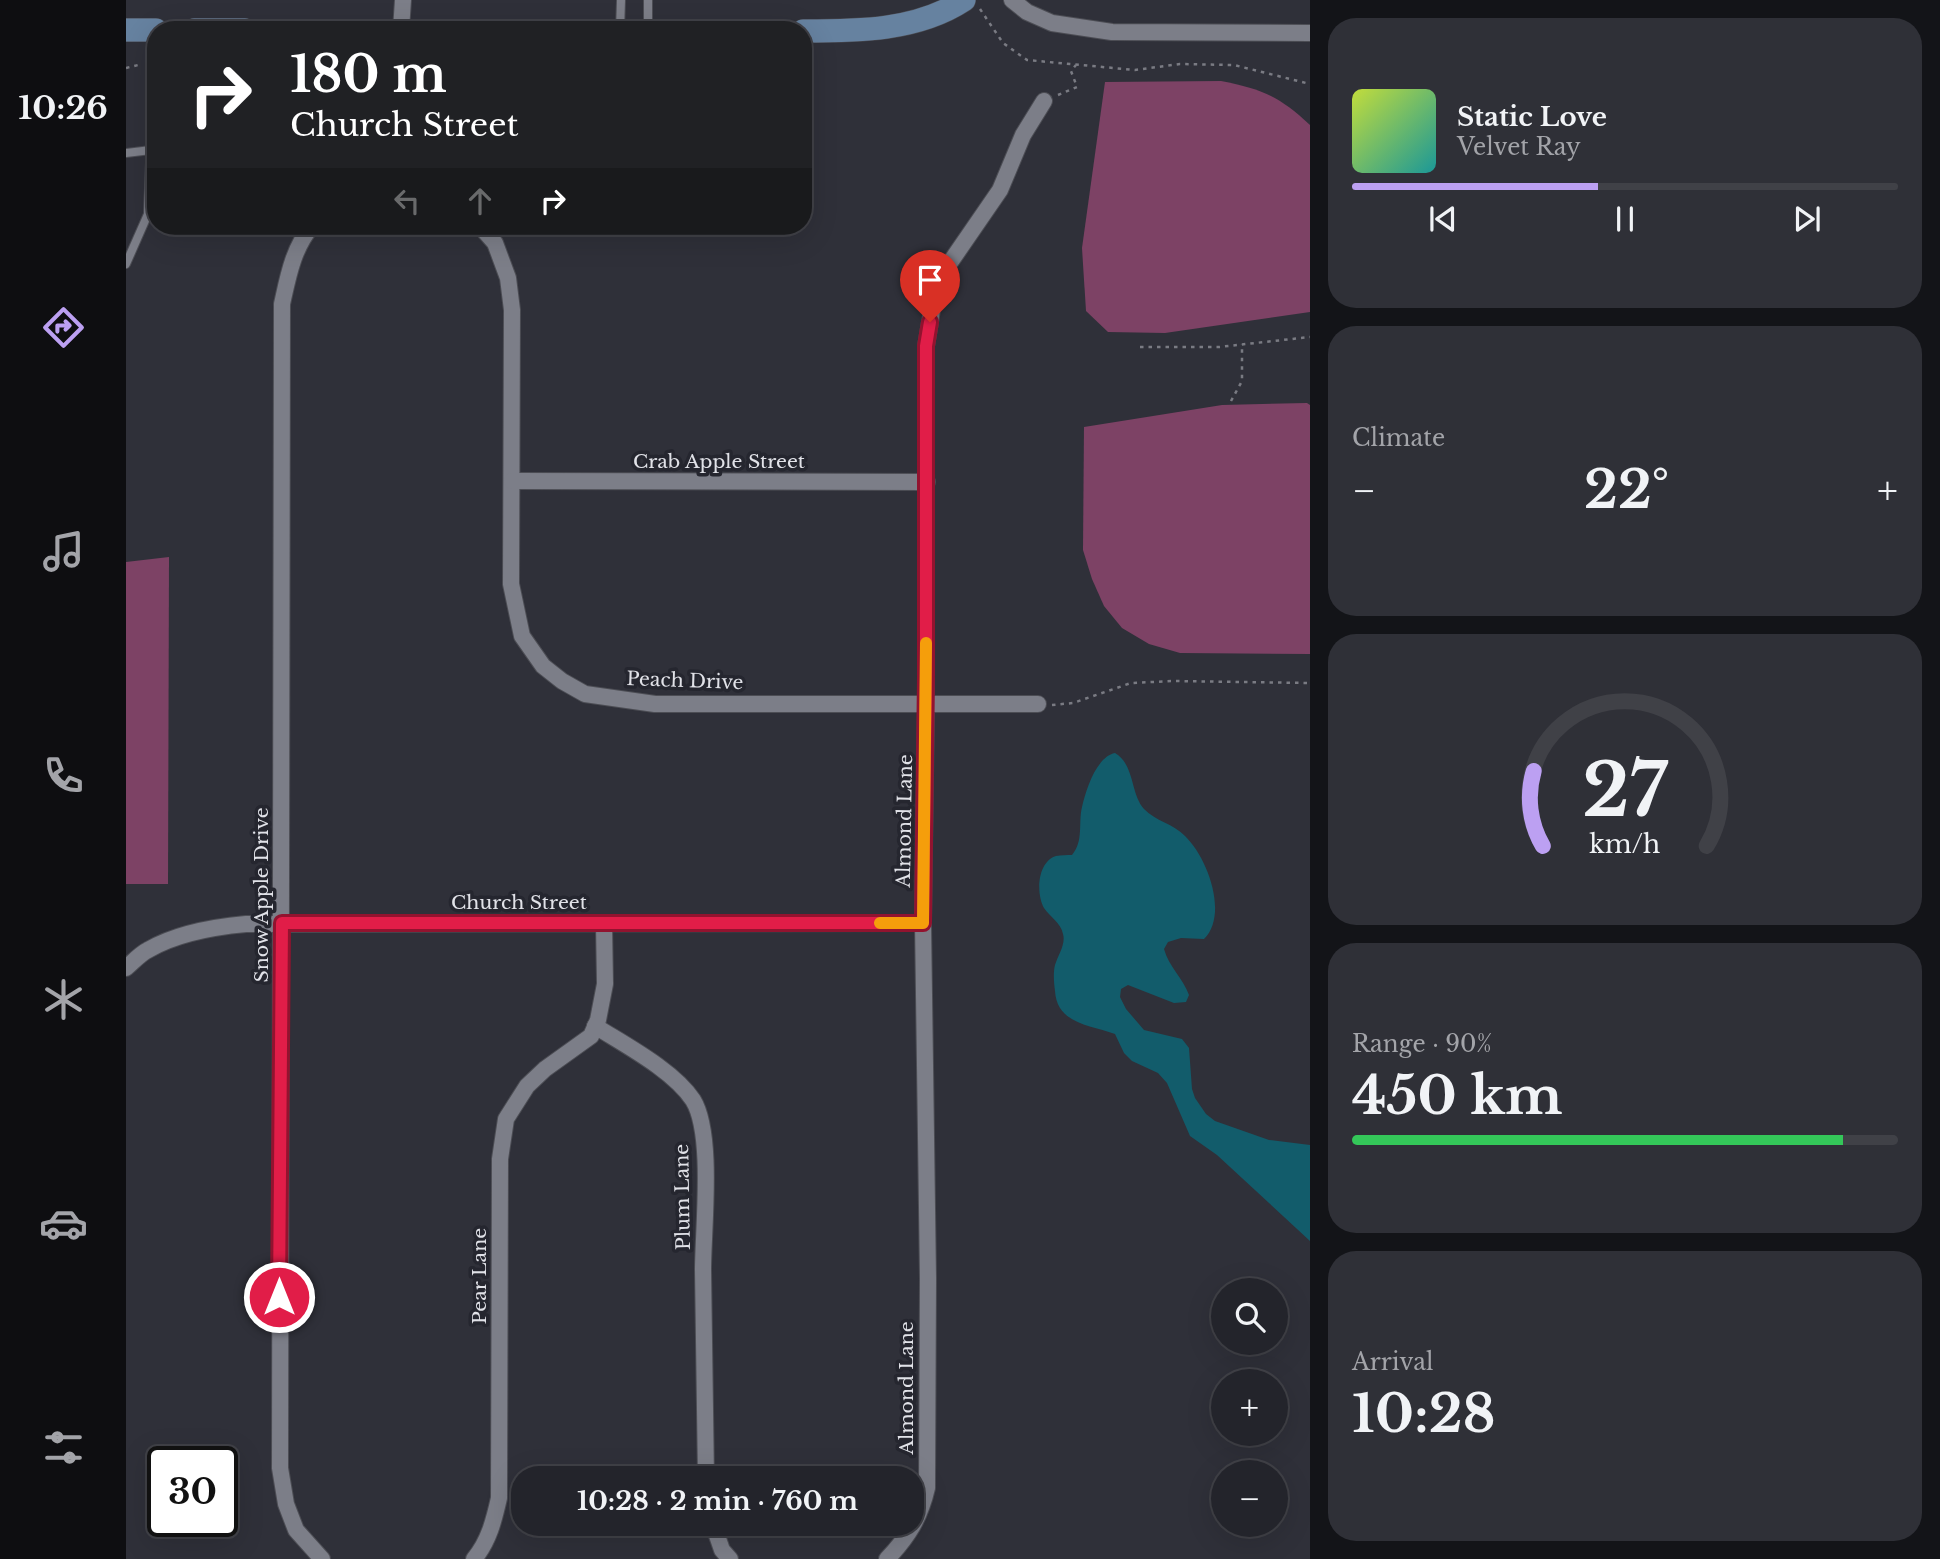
<!DOCTYPE html>
<html lang="en">
<head>
<meta charset="utf-8">
<style>
  :root { --surface:#23242b; --page:#2f3037; --text:#f1f3f6; --muted:#a3a4a9; --line:#404147; --accent:#bca0f2 }
  body { margin:0; font-family:"Libre Baskerville",serif; background:var(--page); color:var(--text); height:100vh; display:flex; flex-direction:column; font-size:26px; white-space:nowrap }
  * { box-sizing:border-box; margin:0 }
  p { font-size:23px; color:var(--muted) }
  .icon { flex:none; width:38px; height:38px; fill:none; stroke:currentColor; stroke-width:2; stroke-linecap:round; stroke-linejoin:round }
  .map { position:relative; flex:1; overflow:hidden }
  .details { display:flex; flex-direction:column; gap:18px; padding:18px; background:#131418; width:630px }
  .details>* { flex:none }
  .top-card { position:absolute; left:21px; top:21px; width:665px; height:214px; border-radius:28px; box-shadow:0 7px 28px #0002,0 0 0 2px var(--line); background:#202124; color:#fff; overflow:hidden }
  .buttons { position:absolute; left:1085px; top:1278px; display:grid; gap:14px }
  .buttons a { display:grid; place-items:center; width:77px; height:77px; border-radius:50%; background:var(--surface); box-shadow:0 7px 28px #0002,0 0 0 2px var(--line); font-size:35px }
  .speed { position:absolute; left:21px; top:1446px; display:flex; gap:14px; font-size:35px; font-weight:700; text-align:center }
  .speed>* { display:grid; place-content:center; width:91px; height:91px; border-radius:50%; background:var(--surface); box-shadow:0 7px 28px #0002,0 0 0 2px var(--line); line-height:1 }
  .speed .limit { border:4px solid #111; border-radius:10px; background:#fff; color:#111 }
  .pin { position:absolute; display:grid; place-items:center; width:60px; height:60px; color:#fff; margin:-72px -30px; border-radius:50% 50% 50% 0; rotate:-45deg; box-shadow:0 0 7px #0007 }
  .pin .icon { rotate:45deg }
  .me { position:absolute; width:77px; margin:-38px; rotate:0deg; stroke-linejoin:round; filter:drop-shadow(0 0 5px #0008) }
  .turn { display:flex; align-items:center; gap:24px; height:147px; padding:0 28px; font-size:32px }
  .turn .icon { width:91px; height:91px; stroke-width:2.5 }
  .turn b { display:block; font-size:49px; line-height:60px }
  .lanes { display:flex; align-items:center; height:66px; padding:0 28px; background:#0003; justify-content:center; gap:35px; direction:ltr }
  .lanes .off { opacity:.35 }
  .big { font-size:52px; font-weight:800; line-height:1.1 }
  .details .tile { flex:1; display:flex; flex-direction:column; justify-content:center; gap:10px; min-width:0; padding:0 24px; border-radius:28px; background:var(--page) }
  .details .dial { align-items:center; gap:0 }
  .dial svg { height:182px; overflow:visible; fill:none; stroke:var(--line); stroke-width:7; stroke-linecap:round; text-anchor:middle }
  .dial text { fill:var(--text); stroke:none }
  .song { display:flex; align-items:center; gap:21px }
  .cover { width:84px; height:84px; border-radius:10px; background:linear-gradient(135deg,hsl(70 70% 55%),hsl(180 70% 35%)) }
  .played { height:7px; border-radius:4px; background:linear-gradient(90deg,var(--accent) 45%,var(--line) 45%) }
  .keys { display:flex; justify-content:space-around; direction:ltr }
  .heat { display:flex; justify-content:space-between; align-items:center; font-size:38px; direction:ltr }
  .charge { height:10px; border-radius:5px; background:linear-gradient(90deg,#34c759 90%,var(--line) 0) }
  .trip { position:absolute; left:385px; top:1466px; width:413px; height:70px; border-radius:28px; background:var(--surface); box-shadow:0 7px 28px #0002,0 0 0 2px var(--line); font-weight:800; line-height:70px; text-align:center }
  main { display:flex; flex:1; min-height:0 }
  .menu { display:flex; flex-direction:column; width:126px; justify-content:space-around; align-items:center; background:#0e0e11; color:var(--muted) }
  .menu .icon { width:49px; height:49px }
  .menu .active { color:var(--accent) }
  .menu b { font-size:32px; color:var(--text) }
  .map>svg:first-child { display:block }
  .green { fill:#7d4265 }
  .water { fill:#125c6b }
  .lines { fill:none; stroke-linecap:round; stroke-linejoin:round }
  .lane-casing { stroke:#4c4d54; stroke-width:10 }
  .street-casing { stroke:#4c4d54; stroke-width:18 }
  .secondary-casing { stroke:#4c4d54; stroke-width:24 }
  .path { stroke:#7a7b83; stroke-width:2.5; stroke-dasharray:3.5 5; stroke-linecap:butt }
  .lane { stroke:#7c7e88; stroke-width:8 }
  .street { stroke:#7c7e88; stroke-width:16 }
  .secondary { stroke:#6682a0; stroke-width:23 }
  .route-casing { stroke:#92132f; stroke-width:18 }
  .route { stroke:#e11d48; stroke-width:12 }
  .slow { stroke:#f59e0b; stroke-width:12 }
  .labels { text-anchor:middle; stroke-width:7; stroke-linejoin:round; paint-order:stroke }
  .street-label { font-size:19px; fill:#e1e2e8; stroke:#25262f }
</style>
</head>
<body>
<main>
<nav class="menu">
<b>10:26</b>
<svg class="icon active" aria-label="directions" viewBox="0 0 24 24"><path d="M12 3l9 9-9 9-9-9zM9 14v-3h6M13 9l2 2-2 2"/></svg>
<svg class="icon" aria-label="music" viewBox="0 0 24 24"><path d="M9 18V5l10-2v13"/><circle cx="6" cy="18" r="3"/><circle cx="16" cy="16" r="3"/></svg>
<svg class="icon" aria-label="phone" viewBox="0 0 24 24"><path d="M5 4h4l2 5-3 2q2 4 5 5l2-3 5 2v4C11 20 4 13 5 4z"/></svg>
<svg class="icon" aria-label="climate" viewBox="0 0 24 24"><path d="M12 3v18M4 7l16 10M4 17L20 7"/></svg>
<svg class="icon" aria-label="car" viewBox="0 0 24 24"><path d="M5 17H2v-5l4-1 3-4h7l3 4 3 1v5h-3M9 17h6M6 11h13"/><circle cx="7" cy="17" r="2"/><circle cx="17" cy="17" r="2"/></svg>
<svg class="icon" aria-label="filters" viewBox="0 0 24 24"><path d="M4 7h16M4 17h16"/><circle cx="9" cy="7" r="2"/><circle cx="15" cy="17" r="2"/></svg>
</nav>
<div class="map">
<svg width="1184" height="1559" viewBox="0 0 1184 1559">
  <rect width="100%" height="100%" fill="#2f3039"/>
  <!-- green -->
  <g class="green">
    <path d="M1095,81C1136,89 1153,96 1184,125V312L1039,333L982,332L960,311L956,248L979,82Z"/>
    <path d="M1181,403L1184,405V654L1054,653L1023,644L996,628L978,606L966,579L957,550L958,427L1096,405Z"/>
    <path d="M43,557L42,884H0V562Z"/>
  </g>
  <!-- water -->
  <path class="water" d="M989,753C1009,765 1004,793 1018,809C1029,821 1048,824 1059,836C1081,857 1103,914 1078,939L1055,938L1042,942L1038,949C1043,967 1057,978 1063,995L1060,1002L1048,1003L1002,985L995,989L994,997L1000,1009L1018,1030L1056,1039L1063,1048L1066,1089L1069,1098L1080,1114L1089,1121L1143,1140L1184,1145V1241L1091,1155L1064,1136L1041,1083L1032,1073L1006,1061L998,1053L989,1034C964,1025 931,1024 929,991C928,983 927,973 929,965C932,955 940,944 937,934C935,923 924,917 918,908C910,894 911,862 930,856C935,855 941,855 946,855C958,841 952,823 956,807C960,790 970,757 989,753Z"/>
  <g class="lines">
    <!-- lane casing -->
    <g class="lane-casing">
      <g id="lane">
        <path d="M522,0V30"/>
        <path d="M494,30L495,0"/>
        <path d="M0,153L25,150"/>
        <path d="M0,264L22,214L29,33"/>
      </g>
    </g>
    <!-- street casing -->
    <g class="street-casing">
      <g id="street">
        <path d="M886,0L901,12L926,23L986,32L1184,33"/>
        <path d="M275,30L277,0"/>
        <path d="M186,226C167,248 162,277 156,304L154,1468L160,1504L170,1530L196,1559"/>
        <path d="M354,226L369,243L382,278L386,310L385,584L396,636L417,666L436,681L459,694L529,704H912"/>
        <path d="M386,481L801,482"/>
        <path d="M0,968C7,962 14,954 22,950C51,933 87,927 120,924L797,923"/>
        <path d="M469,1026C499,1045 547,1070 567,1100C588,1134 577,1229 577,1270C578,1339 579,1409 580,1479"/>
        <path d="M587,1524L596,1550L604,1559"/>
        <path d="M348,1559C363,1541 368,1520 373,1498L374,1159L380,1119L401,1086L419,1069L465,1036L472,1020L479,984L478,924"/>
        <path d="M761,1559C782,1537 794,1518 801,1488L802,1279L797,923L800,703V346L808,298L821,267L874,190L897,135L918,101"/>
      </g>
    </g>
    <!-- secondary casing -->
    <g class="secondary-casing">
      <g id="secondary">
        <path d="M0,30H30"/>
        <path d="M68,30H119"/>
        <path d="M677,31C732,31 791,31 838,0"/>
      </g>
    </g>
    <!-- path -->
    <g class="path">
      <path d="M854,9L877,43L901,60L1009,70L1054,64L1108,65L1184,84"/>
      <path d="M0,68L16,64"/>
      <path d="M932,95L951,87L945,71L950,65"/>
      <path d="M1014,347H1093L1184,337"/>
      <path d="M1105,401L1116,381V344"/>
      <path d="M926,705L947,703L1005,683L1047,681L1184,683"/>
    </g>
    <!-- lane -->
    <use href="#lane" class="lane"/>
    <!-- street -->
    <use href="#street" class="street"/>
    <!-- secondary -->
    <use href="#secondary" class="secondary"/>
  </g>
  <g class="lines">
    <!-- route casing -->
    <g class="route-casing">
      <path id="route" d="M153,1297L156,923H797L800,676V346L804,322"/>
    </g>
    <!-- route -->
    <use href="#route" class="route"/>
    <!-- slow -->
    <path class="slow" d="M754,923H797L800,643"/>
  </g>
  <g class="labels">
    <!-- street labels -->
    <g class="street-label">
      <text x="593" y="468">Crab Apple Street</text>
      <text transform="translate(559 680) rotate(2)" y="7">Peach Drive</text>
      <text transform="translate(778 821) rotate(-89)" y="7">Almond Lane</text>
      <text transform="translate(135 895) rotate(-90)" y="7">Snow Apple Drive</text>
      <text x="393" y="909">Church Street</text>
      <text transform="translate(556 1197) rotate(-91)" y="7">Plum Lane</text>
      <text transform="translate(353 1276) rotate(-90)" y="7">Pear Lane</text>
      <text transform="translate(780 1388) rotate(-90)" y="7">Almond Lane</text>
    </g>
  </g>
</svg>
<div class="buttons">
<a><svg class="icon" aria-label="search" viewBox="0 0 24 24"><circle cx="10" cy="10" r="6"/><path d="M15 15l6 6"/></svg></a>
<a>+</a>
<a>−</a>
</div>
<div class="speed"><div class="limit">30</div></div>
<div class="pin" style="left:804px;top:322px;background:#d93025"><svg class="icon" aria-label="arrive" viewBox="0 0 24 24"><path d="M6 21V4h12l-3 4 3 4H6"/></svg></div>
<svg class="me" style="left:153px;top:1297px" viewBox="-20 -20 40 40"><circle r="17" fill="#e11d48" stroke="#fff" stroke-width="3"/><path d="M0-11L8 9 0 5-8 9z" fill="#fff"/></svg>
<div class="trip">10:28 · 2 min · 760 m</div>
<div class="top-card">
<div class="turn"><svg class="icon" aria-label="right" viewBox="0 0 24 24"><path d="M7 20v-9h11M14 6l5 5-5 5"/></svg><div><b>180 m</b>Church Street</div></div>
<div class="lanes"><svg class="icon off" aria-label="left" viewBox="0 0 24 24"><path d="M17 20v-9H6M10 6l-5 5 5 5"/></svg><svg class="icon off" aria-label="ahead" viewBox="0 0 24 24"><path d="M12 20V5M6 11l6-6 6 6"/></svg><svg class="icon" aria-label="right" viewBox="0 0 24 24"><path d="M7 20v-9h11M14 6l5 5-5 5"/></svg></div>
</div>
</div>
<section class="details">
<div class="tile">
<div class="song"><i class="cover"></i><div><b>Static Love</b><p>Velvet Ray</p></div></div>
<div class="played"></div>
<div class="keys"><svg class="icon" aria-label="previous" viewBox="0 0 24 24"><path d="M18 5L8 12l10 7zM5 5v14"/></svg><svg class="icon" aria-label="pause" viewBox="0 0 24 24"><path d="M8 5v14M16 5v14"/></svg><svg class="icon" aria-label="next" viewBox="0 0 24 24"><path d="M6 5l10 7-10 7zM19 5v14"/></svg></div>
</div>
<div class="tile"><p>Climate</p>
<div class="heat"><a>−</a><b class="big">22°</b><a>+</a></div>
</div>
<div class="tile dial"><svg viewBox="0 0 100 80">
<path d="M14 69A42 42 0 1 1 86 69"/>
<path d="M14 69A42 42 0 0 1 10 36" stroke="#bca0f2"/>
<text x="50" y="56" font-size="32" font-weight="700">27</text>
<text x="50" y="72" font-size="11">km/h</text>
</svg></div>
<div class="tile"><p>Range · 90%</p><b class="big">450 km</b><div class="charge"></div></div>
<div class="tile"><p>Arrival</p><b class="big">10:28</b></div>
</section>
</main>
</body>
</html>
